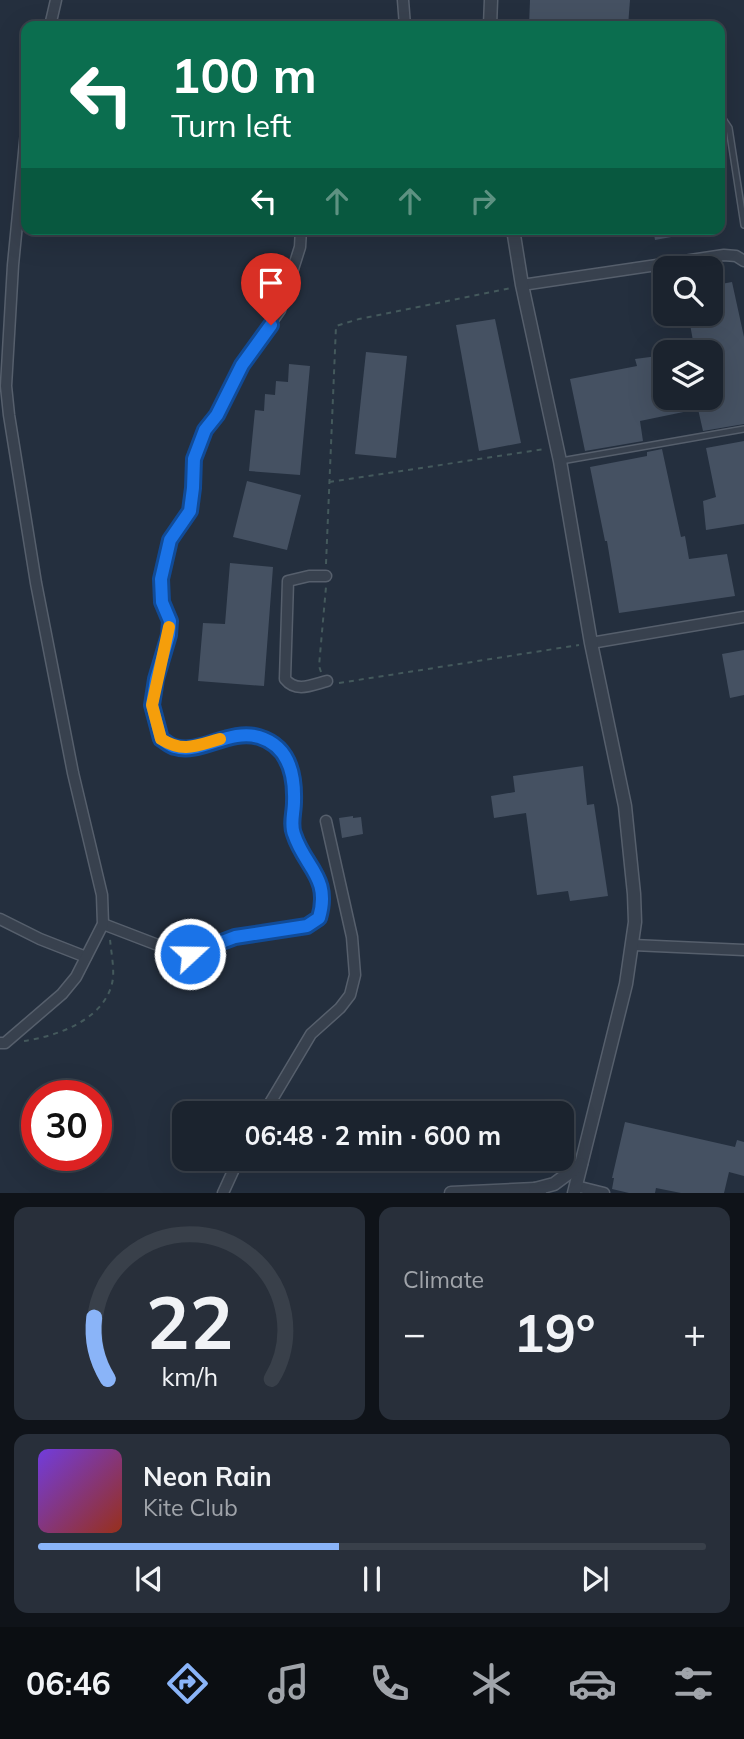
<!DOCTYPE html>
<html lang="en">
<head>
<meta charset="utf-8">
<style>
  :root { --surface:#1b232e; --page:#282f3a; --text:#f1f3f6; --muted:#a0a4aa; --line:#39404a; --accent:#8ab4f8 }
  body { margin:0; font-family:Mulish,sans-serif; background:var(--page); color:var(--text); height:100vh; display:flex; flex-direction:column; font-size:26px; white-space:nowrap }
  * { box-sizing:border-box; margin:0 }
  p { font-size:23px; color:var(--muted) }
  .icon { flex:none; width:38px; height:38px; fill:none; stroke:currentColor; stroke-width:2; stroke-linecap:round; stroke-linejoin:round }
  .map { position:relative; height:1193px; overflow:hidden }
  .side { display:flex; flex-direction:column; gap:14px; padding:14px; background:#0f1319; flex:1 }
  .side>* { flex:none }
  .banner { position:absolute; left:21px; top:21px; width:704px; height:214px; border-radius:14px; box-shadow:0 7px 28px #0002,0 0 0 2px var(--line); background:#0b6e4f; color:#fff; overflow:hidden }
  .fabs { position:absolute; left:653px; top:256px; display:grid; gap:14px }
  .fabs a { display:grid; place-items:center; width:70px; height:70px; border-radius:14px; background:var(--surface); box-shadow:0 7px 28px #0002,0 0 0 2px var(--line); font-size:35px }
  .speed { position:absolute; left:21px; top:1080px; display:flex; gap:14px; font-size:35px; font-weight:700; text-align:center }
  .speed>* { display:grid; place-content:center; width:91px; height:91px; border-radius:50%; background:var(--surface); box-shadow:0 7px 28px #0002,0 0 0 2px var(--line); line-height:1 }
  .speed .limit { border:10px solid #d22; background:#fff; color:#111 }
  .pin { position:absolute; display:grid; place-items:center; width:60px; height:60px; color:#fff; margin:-72px -30px; border-radius:50% 50% 50% 0; rotate:-45deg; box-shadow:0 0 7px #0007 }
  .pin .icon { rotate:45deg }
  .me { position:absolute; width:77px; margin:-38px; rotate:69deg; stroke-linejoin:round; filter:drop-shadow(0 0 5px #0008) }
  .turn { display:flex; align-items:center; gap:24px; height:147px; padding:0 35px; font-size:32px }
  .turn .icon { width:91px; height:91px; stroke-width:2.5 }
  .turn b { display:block; font-size:49px; line-height:60px }
  .lanes { display:flex; align-items:center; height:66px; padding:0 35px; background:#0003; justify-content:center; gap:35px; direction:ltr }
  .lanes .off { opacity:.35 }
  .big { font-size:52px; font-weight:700; line-height:1.1 }
  .side .tile { flex:1; display:flex; flex-direction:column; justify-content:center; gap:10px; min-width:0; padding:0 24px; border-radius:14px; background:var(--page) }
  .side .dial { align-items:center; gap:0 }
  .dial svg { height:182px; overflow:visible; fill:none; stroke:var(--line); stroke-width:7; stroke-linecap:round; text-anchor:middle }
  .dial text { fill:var(--text); stroke:none }
  .song { display:flex; align-items:center; gap:21px }
  .cover { width:84px; height:84px; border-radius:10px; background:linear-gradient(135deg,hsl(260 70% 55%),hsl(10 70% 35%)) }
  .played { height:7px; border-radius:4px; background:linear-gradient(90deg,var(--accent) 45%,var(--line) 45%) }
  .keys { display:flex; justify-content:space-around; direction:ltr }
  .heat { display:flex; justify-content:space-between; align-items:center; font-size:38px; direction:ltr }
  .side .tiles { flex:1; display:grid; gap:14px; grid-template-columns:1fr 1fr }
  .tile:last-child { grid-column:span 2 }
  .trip { position:absolute; left:172px; top:1101px; width:402px; height:70px; border-radius:14px; background:var(--surface); box-shadow:0 7px 28px #0002,0 0 0 2px var(--line); font-weight:700; line-height:70px; text-align:center }
  .menu { display:flex; height:112px; justify-content:space-around; align-items:center; background:#0b0e12; color:var(--muted) }
  .menu .icon { width:49px; height:49px }
  .menu .active { color:var(--accent) }
  .menu b { font-size:32px; color:var(--text) }
  .map>svg:first-child { display:block }
  .building { fill:#455162 }
  .lines { fill:none; stroke-linecap:round; stroke-linejoin:round }
  .service-casing { stroke:#565f6c; stroke-width:8 }
  .minor-casing { stroke:#565f6c; stroke-width:13 }
  .tertiary-casing { stroke:#565f6c; stroke-width:15 }
  .path { stroke:#44595c; stroke-width:2; stroke-dasharray:5 5; stroke-linecap:butt }
  .service { stroke:#38414e; stroke-width:5 }
  .minor { stroke:#38414e; stroke-width:10 }
  .tertiary { stroke:#38414e; stroke-width:12 }
  .route-casing { stroke:#114b97; stroke-width:18 }
  .route { stroke:#1a73e8; stroke-width:12 }
  .slow { stroke:#f59e0b; stroke-width:12 }
</style>
</head>
<body>
<div class="map">
<svg width="744" height="1193" viewBox="0 0 744 1193">
  <rect width="100%" height="100%" fill="#242f3e"/>
  <!-- building -->
  <g class="building">
    <path d="M530,0H630L628,26H529Z"/>
    <path d="M653,229H692L693,233L655,240Z"/>
    <path d="M732,282L744,337V424L703,431L698,409L640,421L643,441L585,451L570,379L637,366L635,359L665,355V397H710V352H695L688,313H710V286Z"/>
    <path d="M495,319L521,443L479,451L456,325Z"/>
    <path d="M366,352L407,356L396,458L355,454Z"/>
    <path d="M289,364L310,366L300,475L249,471L255,410L264,411L265,394L275,395L276,381L288,382Z"/>
    <path d="M744,441V524L706,530L703,501L716,497L706,448Z"/>
    <path d="M662,449L681,537L685,536L689,559L727,554L735,596L619,613L607,541H605L590,467L647,456V452Z"/>
    <path d="M247,481L301,495L287,550L233,537Z"/>
    <path d="M230,563L273,567L264,686L198,681L203,623L225,624Z"/>
    <path d="M744,650V695L730,698L722,654Z"/>
    <path d="M583,766L587,805L594,804L608,896L570,901L568,891L537,895L526,813L494,818L491,796L515,792L513,776Z"/>
    <path d="M353,816V818L361,817L363,834L342,838L339,818Z"/>
    <path d="M625,1122L735,1147L737,1140L744,1142V1176L729,1172L724,1193H681L656,1188L655,1193H629L612,1189L614,1178H612Z"/>
  </g>
  <g class="lines">
    <!-- service casing -->
    <g class="service-casing">
      <g id="service">
        <path d="M719,113L729,128L744,225"/>
        <path d="M561,461L744,429"/>
      </g>
    </g>
    <!-- minor casing -->
    <g class="minor-casing">
      <g id="minor">
        <path d="M403,0L405,26"/>
        <path d="M50,26L56,0"/>
        <path d="M522,285L724,255L736,256L744,261"/>
        <path d="M326,576H309L288,581L285,679C296,693 312,685 327,681"/>
        <path d="M591,643L744,617"/>
        <path d="M0,919L40,939L86,957"/>
        <path d="M103,924L176,952L190,954L235,937L308,926L319,918C331,877 305,868 294,834C291,824 294,813 294,802C295,775 289,746 259,737C229,728 200,755 175,747C170,746 165,741 161,739L152,705L156,679L169,635L170,620L162,602L161,579L170,540L190,511L193,488L194,459L205,431L217,415L242,365L280,310L300,247L301,229"/>
        <path d="M633,945L744,950"/>
        <path d="M0,1043H5L62,994L76,977L103,924L102,895L73,773L36,583L9,415L6,386L13,265L26,132"/>
        <path d="M264,1113L311,1034L340,1008L350,995L355,975L352,937L326,821"/>
        <path d="M576,1186L604,1193"/>
        <path d="M223,1193L239,1158"/>
      </g>
    </g>
    <!-- tertiary casing -->
    <g class="tertiary-casing">
      <g id="tertiary">
        <path d="M490,26L491,0"/>
        <path d="M513,229L522,285L560,461L591,643L625,806L634,894L635,922L626,984L574,1193"/>
        <path d="M451,1193L535,1189"/>
        <path d="M540,1193L535,1189L554,1184L581,1164"/>
      </g>
    </g>
    <!-- path -->
    <g class="path">
      <path d="M329,482L545,449"/>
      <path d="M326,564L336,326L359,319L511,288"/>
      <path d="M321,672L319,666L326,587"/>
      <path d="M339,683L579,645"/>
      <path d="M24,1041C59,1036 108,1018 113,978C114,966 111,951 110,939"/>
    </g>
    <!-- service -->
    <use href="#service" class="service"/>
    <!-- minor -->
    <use href="#minor" class="minor"/>
    <!-- tertiary -->
    <use href="#tertiary" class="tertiary"/>
  </g>
  <g class="lines">
    <!-- route casing -->
    <g class="route-casing">
      <path id="route" d="M190,954L235,937L307,926L319,918C331,877 305,868 294,834C290,824 294,813 294,802C295,775 289,746 259,737C230,728 200,755 175,747C170,746 165,741 161,739L152,705L156,679L169,635L170,621L162,602L161,579L170,540L190,511L193,488L194,459L205,430L217,415L242,365L271,325"/>
    </g>
    <!-- route -->
    <use href="#route" class="route"/>
    <!-- slow -->
    <path class="slow" d="M169,627L152,705L161,739C183,753 196,746 220,739"/>
  </g>
</svg>
<div class="fabs">
<a><svg class="icon" aria-label="search" viewBox="0 0 24 24"><circle cx="10" cy="10" r="6"/><path d="M15 15l6 6"/></svg></a>
<a><svg class="icon" aria-label="layers" viewBox="0 0 24 24"><path d="M12 4l9 5-9 5-9-5zM3 14l9 5 9-5"/></svg></a>
</div>
<div class="speed"><div class="limit">30</div></div>
<div class="pin" style="left:271px;top:325px;background:#d93025"><svg class="icon" aria-label="arrive" viewBox="0 0 24 24"><path d="M6 21V4h12l-3 4 3 4H6"/></svg></div>
<svg class="me" style="left:190px;top:954px" viewBox="-20 -20 40 40"><circle r="17" fill="#1a73e8" stroke="#fff" stroke-width="3"/><path d="M0-11L8 9 0 5-8 9z" fill="#fff"/></svg>
<div class="trip">06:48 · 2 min · 600 m</div>
<div class="banner">
<div class="turn"><svg class="icon" aria-label="left" viewBox="0 0 24 24"><path d="M17 20v-9H6M10 6l-5 5 5 5"/></svg><div><b>100 m</b>Turn left</div></div>
<div class="lanes"><svg class="icon" aria-label="left" viewBox="0 0 24 24"><path d="M17 20v-9H6M10 6l-5 5 5 5"/></svg><svg class="icon off" aria-label="ahead" viewBox="0 0 24 24"><path d="M12 20V5M6 11l6-6 6 6"/></svg><svg class="icon off" aria-label="ahead" viewBox="0 0 24 24"><path d="M12 20V5M6 11l6-6 6 6"/></svg><svg class="icon off" aria-label="right" viewBox="0 0 24 24"><path d="M7 20v-9h11M14 6l5 5-5 5"/></svg></div>
</div>
</div>
<section class="side">
<div class="tiles">
<div class="tile dial"><svg viewBox="0 0 100 80">
<path d="M14 69A42 42 0 1 1 86 69"/>
<path d="M14 69A42 42 0 0 1 8 42" stroke="#8ab4f8"/>
<text x="50" y="56" font-size="32" font-weight="700">22</text>
<text x="50" y="72" font-size="11">km/h</text>
</svg></div>
<div class="tile"><p>Climate</p>
<div class="heat"><a>−</a><b class="big">19°</b><a>+</a></div>
</div>
<div class="tile">
<div class="song"><i class="cover"></i><div><b>Neon Rain</b><p>Kite Club</p></div></div>
<div class="played"></div>
<div class="keys"><svg class="icon" aria-label="previous" viewBox="0 0 24 24"><path d="M18 5L8 12l10 7zM5 5v14"/></svg><svg class="icon" aria-label="pause" viewBox="0 0 24 24"><path d="M8 5v14M16 5v14"/></svg><svg class="icon" aria-label="next" viewBox="0 0 24 24"><path d="M6 5l10 7-10 7zM19 5v14"/></svg></div>
</div>
</div>
</section>
<nav class="menu">
<b>06:46</b>
<svg class="icon active" aria-label="directions" viewBox="0 0 24 24"><path d="M12 3l9 9-9 9-9-9zM9 14v-3h6M13 9l2 2-2 2"/></svg>
<svg class="icon" aria-label="music" viewBox="0 0 24 24"><path d="M9 18V5l10-2v13"/><circle cx="6" cy="18" r="3"/><circle cx="16" cy="16" r="3"/></svg>
<svg class="icon" aria-label="phone" viewBox="0 0 24 24"><path d="M5 4h4l2 5-3 2q2 4 5 5l2-3 5 2v4C11 20 4 13 5 4z"/></svg>
<svg class="icon" aria-label="climate" viewBox="0 0 24 24"><path d="M12 3v18M4 7l16 10M4 17L20 7"/></svg>
<svg class="icon" aria-label="car" viewBox="0 0 24 24"><path d="M5 17H2v-5l4-1 3-4h7l3 4 3 1v5h-3M9 17h6M6 11h13"/><circle cx="7" cy="17" r="2"/><circle cx="17" cy="17" r="2"/></svg>
<svg class="icon" aria-label="filters" viewBox="0 0 24 24"><path d="M4 7h16M4 17h16"/><circle cx="9" cy="7" r="2"/><circle cx="15" cy="17" r="2"/></svg>
</nav>
</body>
</html>
